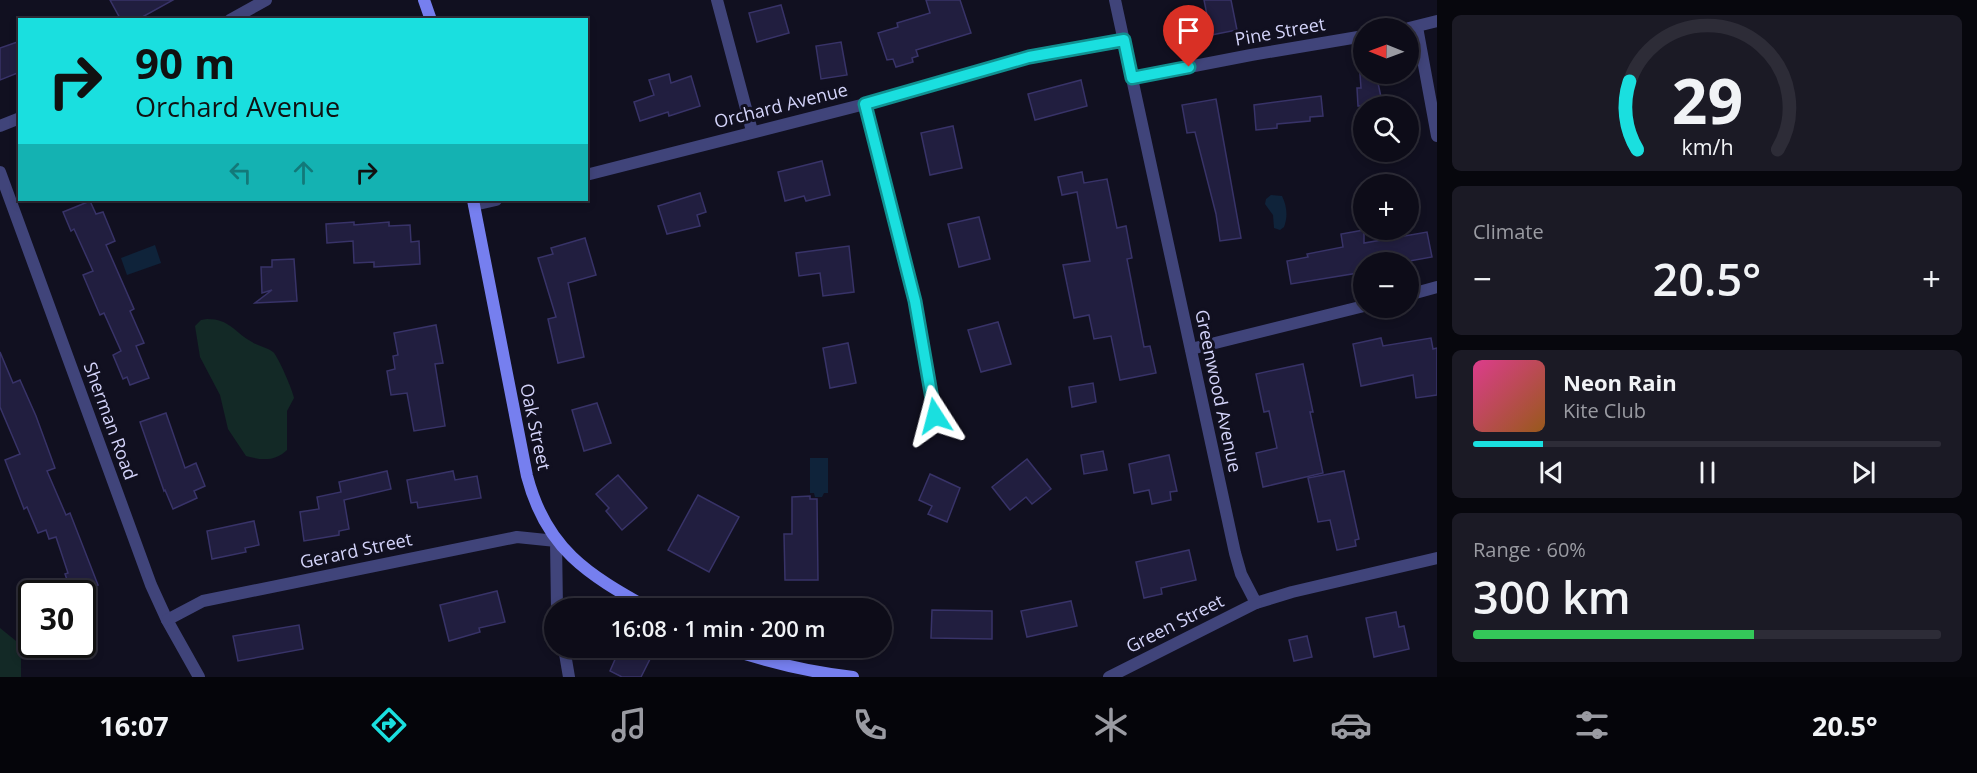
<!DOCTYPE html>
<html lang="en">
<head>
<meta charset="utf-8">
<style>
  :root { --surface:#0d0c18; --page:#1b1a25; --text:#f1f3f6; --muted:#9a9ba2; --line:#2d2c37; --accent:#1adfdf }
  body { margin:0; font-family:"Open Sans",sans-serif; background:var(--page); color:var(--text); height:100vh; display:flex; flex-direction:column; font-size:22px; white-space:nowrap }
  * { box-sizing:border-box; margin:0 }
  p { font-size:20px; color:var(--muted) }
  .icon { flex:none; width:33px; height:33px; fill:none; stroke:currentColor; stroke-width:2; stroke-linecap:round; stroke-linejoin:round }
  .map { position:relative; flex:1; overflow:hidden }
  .drawer { display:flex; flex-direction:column; gap:15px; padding:15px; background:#07070d; width:540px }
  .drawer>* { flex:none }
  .banner { position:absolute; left:18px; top:18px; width:570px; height:183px; border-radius:0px; box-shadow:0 3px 9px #0003,0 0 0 2px var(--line); background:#1adfdf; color:#111; overflow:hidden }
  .needle { width:39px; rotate:271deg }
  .buttons { position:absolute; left:1353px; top:18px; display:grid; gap:12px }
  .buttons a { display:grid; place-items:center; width:66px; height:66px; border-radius:50%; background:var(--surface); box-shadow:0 3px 9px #0003,0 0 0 2px var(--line); font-size:30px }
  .speed { position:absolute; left:18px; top:580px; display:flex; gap:12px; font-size:30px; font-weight:700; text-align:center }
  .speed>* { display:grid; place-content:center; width:78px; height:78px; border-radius:50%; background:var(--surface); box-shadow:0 3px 9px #0003,0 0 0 2px var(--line); line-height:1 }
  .speed .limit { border:3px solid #111; border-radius:9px; background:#fff; color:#111 }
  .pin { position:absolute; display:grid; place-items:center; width:51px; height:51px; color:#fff; margin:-62px -26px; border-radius:50% 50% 50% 0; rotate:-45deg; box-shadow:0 0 6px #0007 }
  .pin .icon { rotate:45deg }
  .me { position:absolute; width:66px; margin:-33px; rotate:351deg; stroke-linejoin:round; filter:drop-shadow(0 0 4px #0008) }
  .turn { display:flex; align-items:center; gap:21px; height:126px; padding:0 18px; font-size:27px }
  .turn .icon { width:78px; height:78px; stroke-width:2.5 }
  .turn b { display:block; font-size:42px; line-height:51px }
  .lanes { display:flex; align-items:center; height:57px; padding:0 18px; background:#0003; justify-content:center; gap:30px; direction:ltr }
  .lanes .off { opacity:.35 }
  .big { font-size:45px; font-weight:600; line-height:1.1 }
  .drawer .card { flex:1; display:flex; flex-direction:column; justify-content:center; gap:9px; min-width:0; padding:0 21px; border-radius:9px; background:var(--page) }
  .drawer .dial { align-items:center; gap:0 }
  .dial svg { height:156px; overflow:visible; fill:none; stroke:var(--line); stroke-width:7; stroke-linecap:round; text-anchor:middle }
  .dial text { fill:var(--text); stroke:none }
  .song { display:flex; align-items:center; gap:18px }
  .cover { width:72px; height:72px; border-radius:9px; background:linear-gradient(135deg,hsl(330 70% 55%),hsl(30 70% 35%)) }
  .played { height:6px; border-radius:3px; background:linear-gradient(90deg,var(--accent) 15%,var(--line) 15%) }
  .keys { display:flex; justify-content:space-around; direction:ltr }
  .heat { display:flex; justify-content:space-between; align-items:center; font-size:33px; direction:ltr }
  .charge { height:9px; border-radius:4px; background:linear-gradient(90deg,#34c759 60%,var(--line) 0) }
  .trip { position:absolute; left:544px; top:598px; width:348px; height:60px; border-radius:30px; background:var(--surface); box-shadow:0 3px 9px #0003,0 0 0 2px var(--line); font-weight:600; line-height:60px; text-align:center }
  .menu { display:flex; height:96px; justify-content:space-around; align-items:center; background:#05050a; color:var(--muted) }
  .menu .icon { width:42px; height:42px }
  .menu .selected { color:var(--accent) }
  .menu b { font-size:27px; color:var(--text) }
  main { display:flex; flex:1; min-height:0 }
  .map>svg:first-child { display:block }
  .green { fill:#132926 }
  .water { fill:#0f233a }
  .building { fill:#211e3f; stroke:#383368; stroke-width:1.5 }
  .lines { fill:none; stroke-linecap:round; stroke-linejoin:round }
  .street { stroke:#40447a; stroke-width:12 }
  .secondary { stroke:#767fef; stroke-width:12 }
  .route-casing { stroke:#119191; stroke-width:15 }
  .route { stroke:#1adfdf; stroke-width:10 }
  .labels { text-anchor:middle; stroke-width:6; stroke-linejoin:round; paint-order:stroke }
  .street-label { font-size:18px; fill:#d4d4fa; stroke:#111020 }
</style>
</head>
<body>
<main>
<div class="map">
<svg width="1437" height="677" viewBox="0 0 1437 677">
  <rect width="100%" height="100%" fill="#111020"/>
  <!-- green -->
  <g class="green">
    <path d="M207,319C230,319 234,332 252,342C258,346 267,347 273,352C278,356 293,391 294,398L287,411V450C275,462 261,460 246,456L228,429L220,395L200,357L195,326L201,320Z"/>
    <path d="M0,628L21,645V677H0Z"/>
  </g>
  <!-- water -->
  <g class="water">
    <path d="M1271,195L1282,196C1287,206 1288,217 1284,227L1280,230L1274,228L1273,215L1265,204L1266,199Z"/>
    <path d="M155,245L161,263L127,275L121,258Z"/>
    <path d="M810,458H828V493H824L822,497H815L814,493H810Z"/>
  </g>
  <!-- building -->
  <g class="building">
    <path d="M110,0H173L137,20H121Z"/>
    <path d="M926,0H960L971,33L916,50L918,56L912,58L913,62L896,67L893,59L887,60L878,33L898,27L897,23L930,13Z"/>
    <path d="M1204,0H1231L1237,30L1211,35Z"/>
    <path d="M781,5L789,33L757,42L749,13Z"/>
    <path d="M20,41V72L0,80V48Z"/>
    <path d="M841,42L847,75L821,79L816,46Z"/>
    <path d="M1364,45V74H1376L1383,106H1358L1357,88H1361L1358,46Z"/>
    <path d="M669,74L671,83L691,76L700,106L669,116L668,112L640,121L634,102L654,95L649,80Z"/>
    <path d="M1081,80L1087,106L1035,120L1028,94Z"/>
    <path d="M1321,96L1323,116L1310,117V121L1277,124V128L1256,130L1254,105Z"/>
    <path d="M1216,99L1241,238L1220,241L1216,214L1195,132L1187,133L1182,105Z"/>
    <path d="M953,126L962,168L930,175L921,133Z"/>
    <path d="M822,161L830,195L806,201L804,196L785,201L778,172Z"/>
    <path d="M1082,172L1084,183L1107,179L1117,228L1126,226L1132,258L1127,259L1144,347L1150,346L1156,373L1120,380L1111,336L1094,339L1089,315L1074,318L1063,265L1090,261L1077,192L1062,195L1058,177Z"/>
    <path d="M700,193L706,212L697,215L700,226L667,234L658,206Z"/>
    <path d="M90,201L96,214L103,212L115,241L106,245L134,309L130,311L144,343L136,346L149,378L130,385L127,377L123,379L113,355L121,351L104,313L100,315L83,275L93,271L74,229L71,231L63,212Z"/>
    <path d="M979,217L990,259L959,267L948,224Z"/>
    <path d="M354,222V225L389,222V226L410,225L411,242L419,241L420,264L374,267V262L354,263L353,241L327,243L326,224Z"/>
    <path d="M1364,230V243L1427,232L1432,257L1404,262H1364V272L1291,284L1287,261L1308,257L1307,254L1343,247L1341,234Z"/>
    <path d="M585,238L596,275L568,283L584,357L558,363L548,319L556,317L538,258L553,254L551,248Z"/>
    <path d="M849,246L854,292L823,296L820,273L799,276L796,253Z"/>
    <path d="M294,259L297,301L255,303L272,290L262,293L261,267H272V260Z"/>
    <path d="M998,322L1011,364L981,372L968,330Z"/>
    <path d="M436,325L443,363L435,364L445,426L414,431L407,393L391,395L387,371L395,369L393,356L398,355L394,333Z"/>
    <path d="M1381,338L1383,346L1431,338L1433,349L1437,348V395L1416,398L1413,375L1361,386L1353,344Z"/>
    <path d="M848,343L856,383L830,388L823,348Z"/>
    <path d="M0,352L13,383L20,380L36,416L55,468L47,471L66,515L70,513L98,585L72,594L65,574L68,573L56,537L49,539L46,530L38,533L27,507L24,509L5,460L20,454L0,407Z"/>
    <path d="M1303,364L1313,412H1310L1323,473L1263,487L1256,453L1277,448L1269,411L1264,412L1256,374Z"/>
    <path d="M1093,383L1096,402L1072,407L1069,387Z"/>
    <path d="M597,403L611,443L584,451L572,410Z"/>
    <path d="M166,413L185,468L196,463L205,486L194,491L197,498L173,509L165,490L164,491L140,422Z"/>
    <path d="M1103,451L1107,470L1084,474L1081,455Z"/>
    <path d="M1169,455L1177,491L1170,492L1171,500L1152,504L1149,490L1134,493L1129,464Z"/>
    <path d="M1027,459L1051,489L1032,504L1026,497L1010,510L992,487Z"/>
    <path d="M387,471L391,489L344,500L349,529L339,531V535L304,541L300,512L319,509L317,497L341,492L339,482Z"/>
    <path d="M453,471L455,480L477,476L481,498L418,508L417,502L411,503L407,480Z"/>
    <path d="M1344,471L1359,539L1355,540L1356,546L1337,550L1330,520L1318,522L1308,478Z"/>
    <path d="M930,474L960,488L947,522L928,514L932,506L919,500Z"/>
    <path d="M618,475L647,508L622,530L606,511L609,508L596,494Z"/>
    <path d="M698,495L739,517L709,572L668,550Z"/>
    <path d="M810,496V499H817L818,580H785L784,534H792V497Z"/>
    <path d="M254,521L259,545L245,548L246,552L212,559L207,531Z"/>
    <path d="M1189,550L1196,580L1161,588L1162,594L1144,598L1136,562Z"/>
    <path d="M497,591L505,622L479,628L480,632L449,641L440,605Z"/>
    <path d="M1071,601L1077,626L1027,637L1021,611Z"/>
    <path d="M932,610L992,611V639L931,638Z"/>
    <path d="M1396,612L1399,627L1404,626L1409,649L1374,657L1366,618Z"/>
    <path d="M299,625L303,649L238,661L233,636Z"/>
    <path d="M1307,636L1312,657L1294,661L1289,640Z"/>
    <path d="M620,648H627L650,659L641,677H622L610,671Z"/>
  </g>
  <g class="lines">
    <!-- street -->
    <g class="street">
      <path d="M717,0L752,131"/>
      <path d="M1115,0L1235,553L1241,574L1256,603L1292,592L1437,558"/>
      <path d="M230,20L266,0"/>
      <path d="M1417,27L1437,136"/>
      <path d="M1409,28L1437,21"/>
      <path d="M1132,78L1251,55L1364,36"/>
      <path d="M865,104L915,301L935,416"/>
      <path d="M0,126L20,118"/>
      <path d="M0,172L151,585L167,620L199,677"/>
      <path d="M586,175L865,104L1029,57L1124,40"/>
      <path d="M474,205L496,200"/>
      <path d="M1408,295L1437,287"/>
      <path d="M1191,349L1364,306"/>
      <path d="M167,620L203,601L517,537L556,541L557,609"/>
      <path d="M564,648L569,677"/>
      <path d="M1109,677L1256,603"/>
    </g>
    <!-- secondary -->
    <g class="secondary">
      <path d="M424,0L431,20"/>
      <path d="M473,200L527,476C546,549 587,574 650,609"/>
      <path d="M728,648C769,663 810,672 853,677"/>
    </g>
  </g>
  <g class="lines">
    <!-- route casing -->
    <g class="route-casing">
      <path id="route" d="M935,416L915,301L865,104L1029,57L1124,40L1132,78L1189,67"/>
    </g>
    <!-- route -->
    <use href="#route" class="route"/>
  </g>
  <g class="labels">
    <!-- street labels -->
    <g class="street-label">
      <text transform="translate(1280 32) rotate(-10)" y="6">Pine Street</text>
      <text transform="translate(781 106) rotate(-14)" y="6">Orchard Avenue</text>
      <text transform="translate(1218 391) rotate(78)" y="6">Greenwood Avenue</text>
      <text transform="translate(110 421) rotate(70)" y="6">Sherman Road</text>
      <text transform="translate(535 427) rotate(78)" y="6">Oak Street</text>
      <text transform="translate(356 551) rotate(-12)" y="6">Gerard Street</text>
      <text transform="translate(1175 624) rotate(-27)" y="6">Green Street</text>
    </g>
  </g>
</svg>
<div class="buttons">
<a><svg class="needle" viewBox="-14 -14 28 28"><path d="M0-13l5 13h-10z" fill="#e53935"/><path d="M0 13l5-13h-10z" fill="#9a9ba2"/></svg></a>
<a><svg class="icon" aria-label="search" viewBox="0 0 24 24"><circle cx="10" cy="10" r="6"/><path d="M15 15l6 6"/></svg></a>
<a>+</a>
<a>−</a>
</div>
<div class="speed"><div class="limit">30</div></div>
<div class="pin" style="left:1189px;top:67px;background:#d93025"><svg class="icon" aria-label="arrive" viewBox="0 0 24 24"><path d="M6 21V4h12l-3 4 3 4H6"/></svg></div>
<svg class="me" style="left:935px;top:416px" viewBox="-20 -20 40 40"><path d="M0-17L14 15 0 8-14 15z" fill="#1adfdf" stroke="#fff" stroke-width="4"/></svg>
<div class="trip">16:08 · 1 min · 200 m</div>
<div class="banner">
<div class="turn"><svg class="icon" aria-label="right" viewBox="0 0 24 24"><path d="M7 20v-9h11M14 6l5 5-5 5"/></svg><div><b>90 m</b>Orchard Avenue</div></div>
<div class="lanes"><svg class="icon off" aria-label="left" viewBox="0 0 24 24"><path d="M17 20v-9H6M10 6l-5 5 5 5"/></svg><svg class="icon off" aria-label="ahead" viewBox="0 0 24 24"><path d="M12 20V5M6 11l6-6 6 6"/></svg><svg class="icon" aria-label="right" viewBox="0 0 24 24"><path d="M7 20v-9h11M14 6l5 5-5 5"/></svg></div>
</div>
</div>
<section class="drawer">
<div class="card dial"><svg viewBox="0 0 100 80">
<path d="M14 69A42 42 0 1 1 86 69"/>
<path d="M14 69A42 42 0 0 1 10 34" stroke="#1adfdf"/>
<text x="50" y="56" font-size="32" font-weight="700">29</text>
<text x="50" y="72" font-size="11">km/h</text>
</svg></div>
<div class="card"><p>Climate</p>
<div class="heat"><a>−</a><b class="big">20.5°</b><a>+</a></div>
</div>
<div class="card">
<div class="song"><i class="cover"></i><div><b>Neon Rain</b><p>Kite Club</p></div></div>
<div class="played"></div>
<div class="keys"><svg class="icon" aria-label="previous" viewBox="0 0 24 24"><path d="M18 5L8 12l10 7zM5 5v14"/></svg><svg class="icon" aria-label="pause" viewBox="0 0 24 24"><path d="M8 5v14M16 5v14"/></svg><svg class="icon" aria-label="next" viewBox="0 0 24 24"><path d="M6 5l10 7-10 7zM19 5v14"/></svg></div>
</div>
<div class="card"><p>Range · 60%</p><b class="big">300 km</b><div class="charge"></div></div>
</section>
</main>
<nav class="menu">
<b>16:07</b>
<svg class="icon selected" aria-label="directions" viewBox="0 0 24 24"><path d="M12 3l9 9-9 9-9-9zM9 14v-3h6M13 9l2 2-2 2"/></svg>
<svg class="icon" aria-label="music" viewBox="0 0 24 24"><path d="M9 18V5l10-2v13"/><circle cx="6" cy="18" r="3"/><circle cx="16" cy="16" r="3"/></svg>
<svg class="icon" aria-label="phone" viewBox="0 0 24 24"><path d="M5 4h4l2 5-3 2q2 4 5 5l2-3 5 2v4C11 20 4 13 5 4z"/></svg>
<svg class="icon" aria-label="climate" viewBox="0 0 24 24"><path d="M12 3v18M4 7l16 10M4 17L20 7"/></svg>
<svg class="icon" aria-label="car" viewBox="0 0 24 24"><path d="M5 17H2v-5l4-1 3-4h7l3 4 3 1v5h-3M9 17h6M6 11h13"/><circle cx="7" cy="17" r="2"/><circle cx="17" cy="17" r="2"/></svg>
<svg class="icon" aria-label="filters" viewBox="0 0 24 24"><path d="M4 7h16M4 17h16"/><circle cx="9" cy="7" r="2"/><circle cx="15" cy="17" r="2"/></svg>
<b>20.5°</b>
</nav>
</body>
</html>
